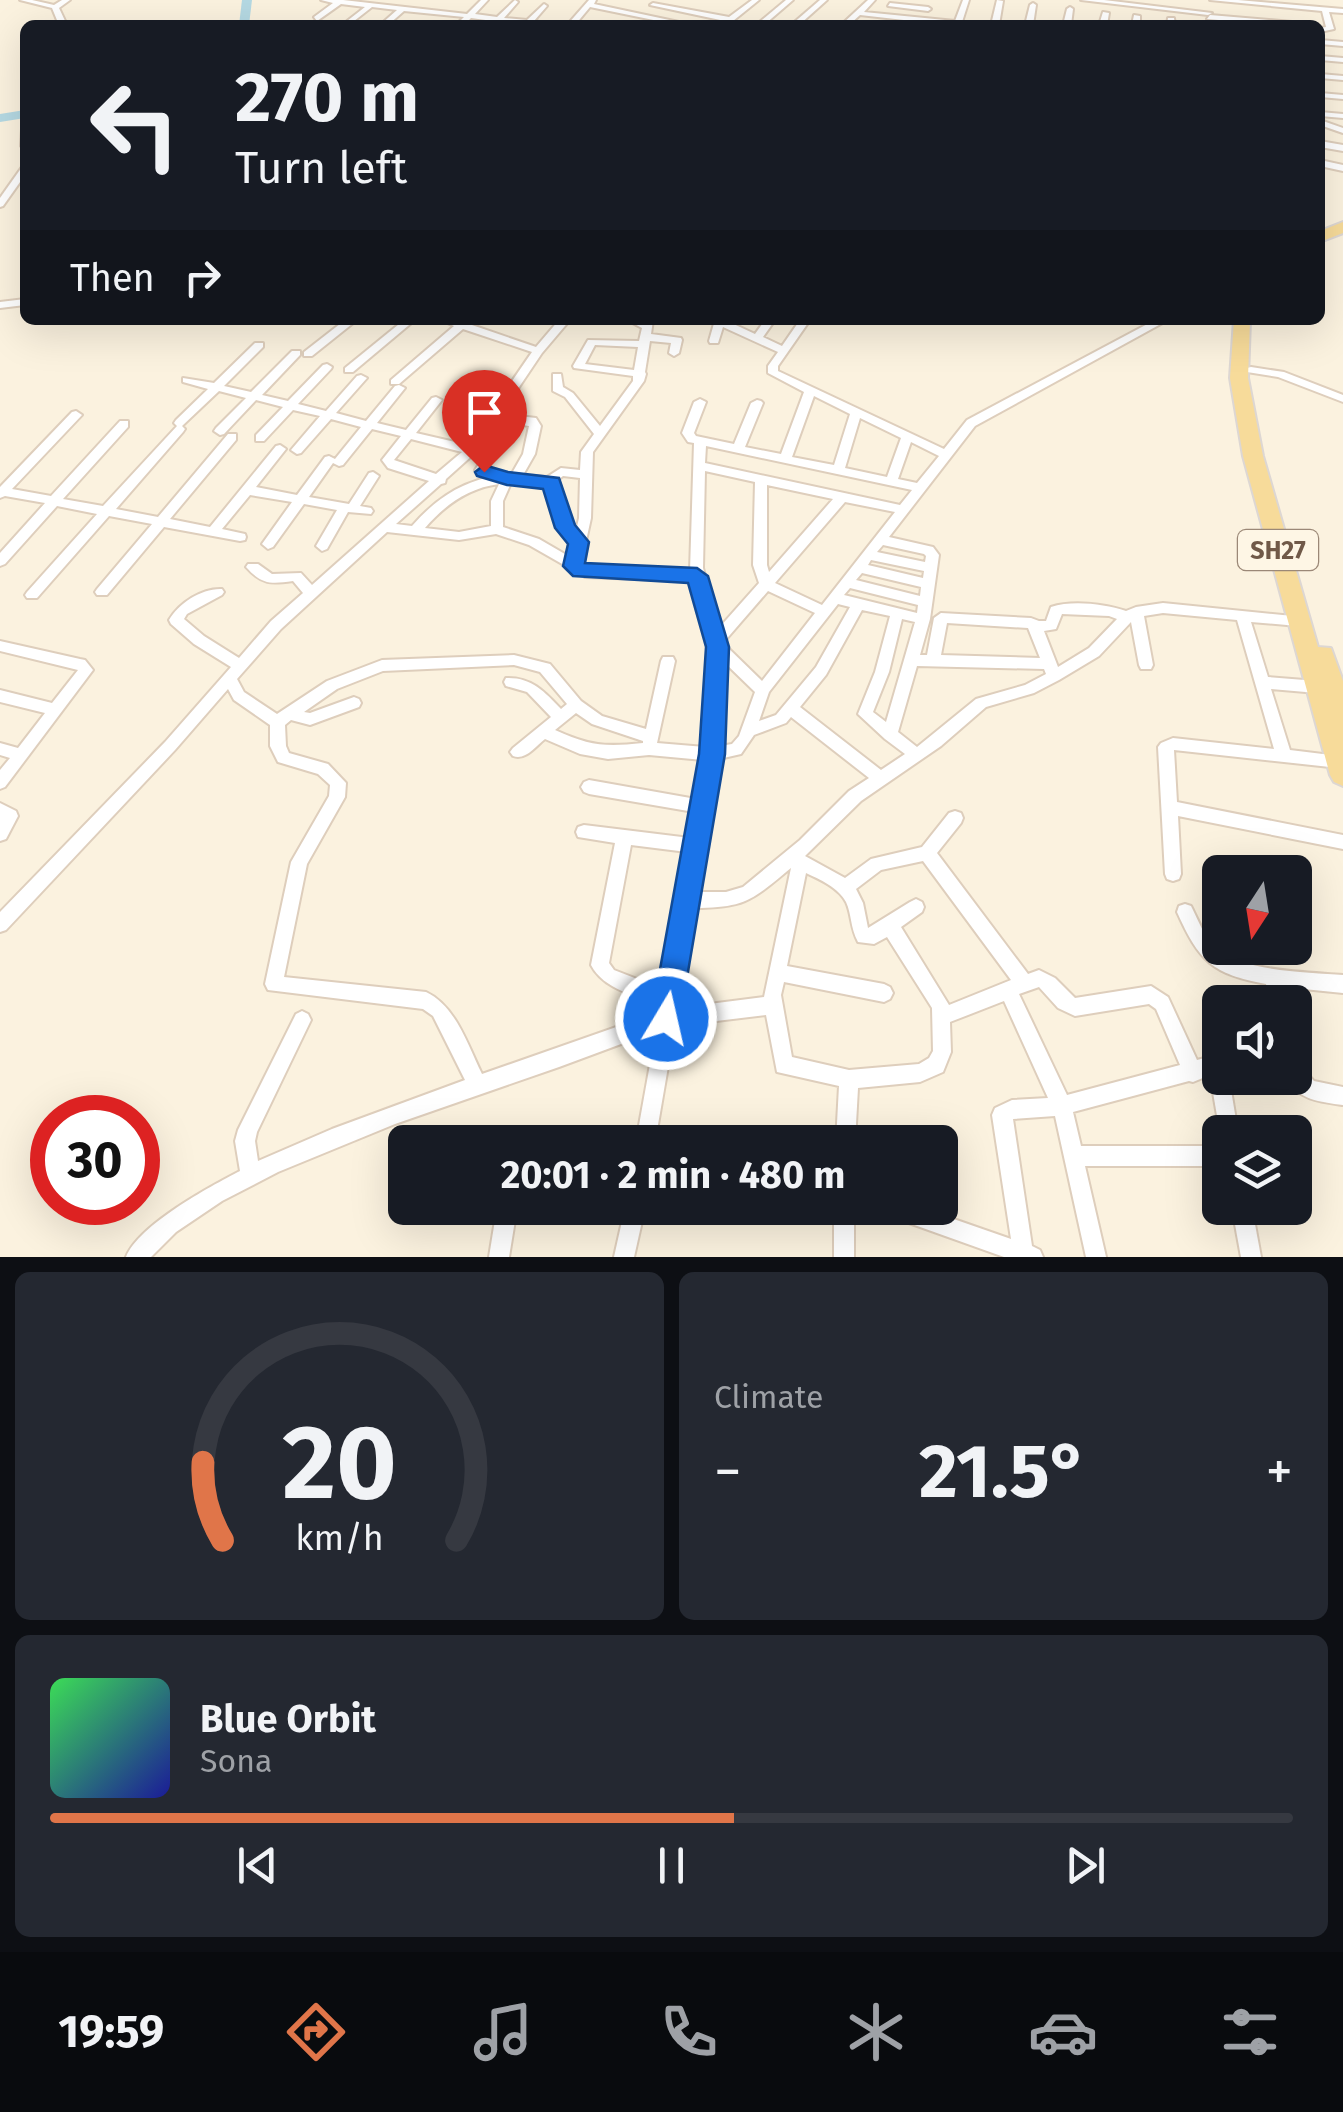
<!DOCTYPE html>
<html lang="en">
<head>
<meta charset="utf-8">
<style>
  :root { --surface:#171b24; --page:#242831; --text:#f1f3f6; --muted:#9ea1a6; --line:#363941; --accent:#e07549 }
  body { margin:0; font-family:"Fira Sans",sans-serif; background:var(--page); color:var(--text); height:100vh; display:flex; flex-direction:column; font-size:38px; white-space:nowrap }
  * { box-sizing:border-box; margin:0 }
  p { font-size:32px; color:var(--muted) }
  .icon { flex:none; width:55px; height:55px; fill:none; stroke:currentColor; stroke-width:2; stroke-linecap:round; stroke-linejoin:round }
  .map { position:relative; height:1257px; overflow:hidden }
  .side { display:flex; flex-direction:column; gap:15px; padding:15px; background:#0d0f14; flex:1 }
  .side>* { flex:none }
  .banner { position:absolute; left:20px; top:20px; width:1305px; height:305px; border-radius:15px; box-shadow:0 10px 40px #0002; background:#171b24; color:var(--text); overflow:hidden }
  .needle { width:65px; rotate:192deg }
  .tools { position:absolute; left:1202px; top:855px; display:grid; gap:20px }
  .tools a { display:grid; place-items:center; width:110px; height:110px; border-radius:15px; background:var(--surface); box-shadow:0 10px 40px #0002; font-size:50px }
  .speed { position:absolute; left:30px; top:1095px; display:flex; gap:20px; font-size:50px; font-weight:700; text-align:center }
  .speed>* { display:grid; place-content:center; width:130px; height:130px; border-radius:50%; background:var(--surface); box-shadow:0 10px 40px #0002; line-height:1 }
  .speed .limit { border:15px solid #d22; background:#fff; color:#111 }
  .pin { position:absolute; display:grid; place-items:center; width:85px; height:85px; color:#fff; margin:-102px -42px; border-radius:50% 50% 50% 0; rotate:-45deg; box-shadow:0 0 10px #0007 }
  .pin .icon { rotate:45deg }
  .me { position:absolute; width:110px; margin:-55px; rotate:9deg; stroke-linejoin:round; filter:drop-shadow(0 0 8px #0008) }
  .turn { display:flex; align-items:center; gap:35px; height:210px; padding:0 50px; font-size:45px }
  .turn .icon { width:130px; height:130px; stroke-width:2.5 }
  .turn b { display:block; font-size:70px; line-height:85px }
  .then { display:flex; align-items:center; height:95px; padding:0 50px; background:#0003; gap:20px; font-size:38px }
  .big { font-size:75px; font-weight:700; line-height:1.1 }
  .side .widget { flex:1; display:flex; flex-direction:column; justify-content:center; gap:15px; min-width:0; padding:0 35px; border-radius:15px; background:var(--page) }
  .side .dial { align-items:center; gap:0 }
  .dial svg { height:260px; overflow:visible; fill:none; stroke:var(--line); stroke-width:7; stroke-linecap:round; text-anchor:middle }
  .dial text { fill:var(--text); stroke:none }
  .song { display:flex; align-items:center; gap:30px }
  .cover { width:120px; height:120px; border-radius:15px; background:linear-gradient(135deg,hsl(130 70% 55%),hsl(240 70% 35%)) }
  .played { height:10px; border-radius:5px; background:linear-gradient(90deg,var(--accent) 55%,var(--line) 55%) }
  .keys { display:flex; justify-content:space-around; direction:ltr }
  .heat { display:flex; justify-content:space-between; align-items:center; font-size:55px; direction:ltr }
  .side .tiles { flex:1; display:grid; gap:15px; grid-template-columns:1fr 1fr }
  .widget:last-child { grid-column:span 2 }
  .trip { position:absolute; left:388px; top:1125px; width:570px; height:100px; border-radius:15px; background:var(--surface); box-shadow:0 10px 40px #0002; font-weight:700; line-height:100px; text-align:center }
  .dock { display:flex; height:160px; justify-content:space-around; align-items:center; background:#090b0e; color:var(--muted) }
  .dock .icon { width:70px; height:70px }
  .dock .selected { color:var(--accent) }
  .dock b { font-size:45px; color:var(--text) }
  .map>svg:first-child { display:block }
  .lines { fill:none; stroke-linecap:round; stroke-linejoin:round }
  .river { fill:#b5d9e3; fill-rule:evenodd }
  .minor-casing { stroke:#decebc; stroke-width:4 }
  .primary-casing { stroke:#ddd7d3; stroke-width:4 }
  .minor { fill:#fff; fill-rule:evenodd }
  .primary { fill:#f7db9a; fill-rule:evenodd }
  .route { fill:#1a73e8; stroke:#114b97; stroke-width:2.5 }
  .labels { text-anchor:middle; stroke-width:10; stroke-linejoin:round; paint-order:stroke }
  .shield { fill:#fef6e5; stroke:#9b8877; stroke-width:2.5 }
  .shield-label { font-size:25px; font-weight:bold; fill:#705948 }
</style>
</head>
<body>
<div class="map">
<svg width="1343" height="1257" viewBox="0 0 1343 1257">
  <rect width="100%" height="100%" fill="#fbf2df"/>
  <g class="lines">
    <!-- river -->
    <g class="river">
      <path d="M242,0H252L249,25H239Z"/>
      <path d="M25,110V118L0,122V114Z"/>
    </g>
    <!-- minor casing -->
    <g class="minor-casing">
      <g id="minor">
        <path d="M20,0H32L54,5L62,0H70L59,8L67,25H59L52,8Z"/>
        <path d="M321,0H343L467,14L481,0H488L475,14L497,17L515,0L518,2L504,18L527,20L544,4L547,6L534,21L556,25C538,25 507,20 494,25L491,23L493,21L471,18L464,25H456L464,17L404,11L388,25H380L397,10L372,7L349,25L347,21L365,7L341,4L317,21L314,17L333,3Z"/>
        <path d="M589,0H596L594,4L693,25H678L590,7L575,25H567Z"/>
        <path d="M752,0H759L728,25H722L725,21L650,5L653,3L729,17Z"/>
        <path d="M786,0H793L764,25H756Z"/>
        <path d="M820,0H827L799,25H791Z"/>
        <path d="M868,0H875L864,12L955,21L963,0H969L962,22L971,25H948L860,15L849,25H841Z"/>
        <path d="M997,0L1003,1L999,25H991Z"/>
        <path d="M1081,0H1104L1212,13L1208,15Z"/>
        <path d="M1210,0H1238L1343,9V13L1329,12L1334,29L1320,32V28L1326,27L1322,11Z"/>
        <path d="M890,3L928,7L931,9L928,11L888,6Z"/>
        <path d="M1033,3L1036,5L1033,25H1025L1030,5Z"/>
        <path d="M1070,7L1073,9L1071,25H1063L1067,9Z"/>
        <path d="M1103,12L1109,13L1107,25H1099Z"/>
        <path d="M1134,15L1140,16V25H1132Z"/>
        <path d="M1210,15L1292,22L1296,24L1279,25L1207,19Z"/>
        <path d="M1168,18H1174L1175,25H1167Z"/>
        <path d="M1320,40L1343,42V46L1320,44Z"/>
        <path d="M1320,56L1343,58V62L1320,60Z"/>
        <path d="M1320,74L1343,76V80L1320,78Z"/>
        <path d="M1320,93L1343,95V99L1320,97Z"/>
        <path d="M1320,112L1343,114V118L1320,116Z"/>
        <path d="M1320,120L1343,128V133L1320,125Z"/>
        <path d="M22,129H25V149L21,146Z"/>
        <path d="M1320,141L1343,145V151L1320,147Z"/>
        <path d="M1320,160L1343,165V171L1320,166Z"/>
        <path d="M25,166V175L3,206L0,207V198L22,167Z"/>
        <path d="M25,299V305L0,308V302Z"/>
        <path d="M345,320H357L312,356H304V352Z"/>
        <path d="M404,320H415L353,372H345V368Z"/>
        <path d="M441,320H473L469,324L536,347L559,320H570L542,353L501,414L536,418L541,426L535,454L523,475L547,477L561,468L580,470L581,452L594,434L565,397L553,391V374H561L563,387L573,393L600,426L633,381V376L574,368L573,366L588,340L639,341L642,328L627,320H653L651,334L681,338L682,340L679,353L674,356L669,353L671,343L650,341L645,372L646,374L644,381L593,452L591,518L581,564L587,567L690,571L694,443L688,442L682,433L694,402L700,399L706,402L694,433L696,436L734,444L751,403L757,400L761,401L763,403L745,447L781,454L804,392L768,373V366L778,352L723,327L718,343H710L709,341L715,320H725L755,334L765,320H775L763,337L782,346L800,320H810L778,366V371L944,449L967,420L1155,320H1168L975,426L889,537L933,547L939,555L930,619L920,655H927L934,618L941,613L1031,618L1039,621H1046L1051,607C1073,600 1104,604 1126,611L1136,607L1163,603L1303,617L1305,621L1303,625L1298,626L1251,622L1268,677L1317,681L1322,683L1324,687L1322,691L1317,693L1271,689L1290,750L1339,756L1343,757V767L1339,768L1174,750L1177,802L1343,835V849L1178,816L1181,874L1179,879L1173,881L1167,879L1165,874L1158,747L1161,743L1173,738L1274,749L1237,620L1163,613L1144,616L1153,665L1151,669H1141L1139,665L1131,622L1099,656L1059,680L1034,693L986,707L941,746L861,801L805,856L845,878L871,859L922,847L949,813L955,811L961,813L963,818L961,823L937,853L1028,974L1039,970L1055,978L1075,998L1151,986L1168,997L1197,1060L1220,1054V1078H1229L1238,1132L1220,1133L1210,1075L1193,1082L1189,1081L1073,1112L1081,1146H1220V1166H1085L1106,1257H1086L1055,1116L1013,1119L1032,1246L1040,1250L1043,1257H1004L895,1218L888,1215L885,1208H922L1011,1239L992,1115L995,1108L1012,1100L1048,1098L1004,1001L950,1022L951,1052L943,1072L920,1082L858,1088L855,1142H836L839,1086L777,1072L766,1015L675,1026L655,1142H636L656,1031L559,1067L395,1124L278,1172L222,1201L176,1232L151,1257H126C139,1225 209,1187 240,1171L235,1141L238,1130L296,1014L302,1011L308,1014L311,1020L257,1132L255,1141L258,1161L332,1129L465,1080L433,1016L423,1009L268,990L265,984L291,862L329,796L330,785L318,774L278,762L270,746V725L234,700L228,689L175,750L6,930L0,932V912L165,742L231,667L194,644L171,624L169,620C179,603 202,588 222,589L224,592L222,595L187,614L184,619L204,636L239,658L271,621L303,593L293,581C271,584 262,585 246,567L248,564H258L272,574L301,573L312,585L429,481L388,468L382,460L401,436L372,429L343,465L339,466L333,463L309,497L349,504L369,473L373,472L379,476L360,506L371,508L373,511L371,514L348,512L327,549L322,551L316,546L337,510L304,504L273,547L268,549L262,544L292,502L250,495L222,529L245,534L246,537L245,540L240,541L164,527L107,595H97L95,592L97,589L152,524L109,516L37,598H27L25,595L27,592L97,514L57,506L5,564L0,566V553L45,503L5,496L0,498V487L72,412L76,411L82,415L12,489L51,496L120,421H128V427L63,499L103,506L177,426L174,423L176,420L208,389L183,382V378L214,383L255,343H263V347L224,386L251,392L292,351H300V355L262,395L288,401L323,365L327,364L332,367L331,369L298,404L326,411L357,376L361,375L367,378L336,413L366,421L395,386L399,385L405,388L377,423L406,430L432,398L436,397L442,400L416,433L468,445L532,352L463,329L399,384H391V380L454,326ZM595,345L638,347L634,370L585,364ZM219,391L246,398L216,428L214,431L220,435L224,434L256,400L283,407L256,435V441H264L293,410L320,416L291,450L297,454L301,453L331,419L361,427L335,459L329,456L325,457L297,495L256,487L286,449L280,445L276,446L210,527L170,519L236,440V434H228L158,517L116,509L183,432L185,429L182,426ZM814,396L850,414L834,465L792,457ZM860,418L901,438L887,477L845,468ZM497,421L529,426L523,454L511,475L488,468L508,438L492,428ZM487,435L495,439L475,470L489,477C456,485 434,501 412,526L396,524L441,484L445,483L446,479L475,453ZM411,439L462,452L436,474L394,460ZM911,442L939,456L917,483L898,479ZM706,446L912,490L900,505L705,463ZM705,471L755,482L753,565L759,583L719,628L703,568ZM563,476L580,478L579,518L576,531L571,526L558,480ZM511,483L548,486L559,528L573,544L570,557L539,539L503,527V501ZM499,484L491,501V526L459,532L425,528C445,505 468,488 499,484ZM767,485L833,499L769,572L767,565ZM845,502L895,512L822,605L775,583ZM387,532L459,540L496,534L529,545L585,577L693,581L710,647L705,747L657,743L675,661L673,657H663L661,661L646,729L602,716L581,701L550,664L514,655L382,660L327,681L277,714L244,692L237,679L281,629ZM883,545L924,554L926,556L925,562L877,552ZM871,560L924,571L923,578L868,565ZM862,573L921,587L920,596L856,580ZM850,588L918,605L917,613L844,595ZM768,591L815,613L762,681L723,643ZM838,604L850,607L816,667L776,715L759,721L769,692ZM862,610L890,616L875,672L858,714L885,739L905,754L881,770L800,707L826,675ZM1062,614L1109,616L1117,619L1089,648L1058,667L1044,631L1056,629ZM902,619L915,622L886,722L873,712L889,672ZM947,623L1028,628L1040,658L941,655ZM723,661L755,692L739,736L732,744L720,746ZM514,665L540,672L567,704L561,709C544,691 531,677 506,678L504,682L506,686L527,692L551,717L513,748L510,752L513,756C525,761 536,746 545,739L580,754L608,759L649,755L703,760L696,799L589,780L584,782L581,787L584,792L589,794L694,812L690,838L584,825L578,827L576,832L578,837L615,843L591,965C604,990 636,995 660,1005L659,1012L482,1074C468,1046 456,1006 426,992L284,977L307,864L345,797L346,783L328,764L289,753L286,746L285,725L291,720L310,725L359,707L361,703L359,699L354,697L310,713L304,712L337,689L383,671ZM917,666L1044,669L1046,674L1025,685L976,699L917,747L898,732ZM576,713L592,724L643,741V743C605,747 590,746 555,730ZM791,717L869,778L849,791L800,840L743,887L726,892H697L719,759L741,754L754,735L786,723ZM631,845L687,852L663,989L614,970L609,963ZM923,861L1011,980L949,1005L901,927L922,912L924,907L922,902L916,899L910,902L868,928L863,903L856,889L881,870ZM791,868L764,997L678,1008L694,908C746,908 752,900 791,868ZM806,873C819,879 839,888 846,902C852,915 850,927 858,942L874,944L887,937L932,1008L933,1051L929,1058L919,1064L849,1070L792,1057L781,995L784,982L884,1002L890,999L893,993L890,987L884,984L787,966ZM1039,987L1058,1008L1075,1016L1149,1004L1156,1009L1180,1065L1067,1095L1019,994Z"/>
        <path d="M1251,367L1284,372L1343,395V402L1278,377L1247,372V368Z"/>
        <path d="M0,641L80,659L85,660L93,670L5,787L0,789V770L10,758L0,755V743L18,748L45,713L0,702V690L52,703L78,670L0,651Z"/>
        <path d="M0,803L16,811L18,816L6,839L0,841Z"/>
        <path d="M1185,904L1191,906C1198,920 1204,936 1215,947C1241,972 1308,972 1343,975V993L1284,987L1288,1002H1270L1266,984C1212,974 1199,961 1177,912L1179,906Z"/>
        <path d="M1295,1066L1302,1068L1314,1081L1343,1087V1105C1320,1102 1298,1100 1287,1078H1295Z"/>
        <path d="M497,1208H517L509,1257H489Z"/>
        <path d="M625,1208H645L634,1257H614Z"/>
        <rect x="834" y="1208" width="20" height="49"/>
        <path d="M1232,1208H1252L1261,1257H1241Z"/>
      </g>
    </g>
    <!-- primary casing -->
    <g class="primary-casing">
      <g id="primary">
        <path d="M1343,222V233L1320,242V231Z"/>
        <path d="M1234,320H1250L1248,378L1263,456L1318,647L1331,648L1343,681V786L1334,782L1330,775L1243,456L1230,378Z"/>
      </g>
    </g>
    <!-- minor -->
    <use href="#minor" class="minor"/>
    <!-- primary -->
    <use href="#primary" class="primary"/>
  </g>
  <!-- route -->
  <path class="route" d="M484,465L508,472L559,478L575,525L589,542L585,563L697,568L708,576L729,647L725,754L680,1019L676,1029L666,1034L655,1029L651,1019L699,754L706,647L688,583L573,576L563,566L568,544L555,528L543,489L507,485L477,476L475,472Z"/>
  <g class="labels">
    <!-- shield labels -->
    <rect class="shield" x="1238" y="530" width="80" height="40" rx="8"/>
    <g class="shield-label">
      <text x="1278" y="559">SH27</text>
    </g>
  </g>
</svg>
<div class="tools">
<a><svg class="needle" viewBox="-14 -14 28 28"><path d="M0-13l5 13h-10z" fill="#e53935"/><path d="M0 13l5-13h-10z" fill="#9ea1a6"/></svg></a>
<a><svg class="icon" aria-label="sound" viewBox="0 0 24 24"><path d="M4 9h4l5-4v14l-5-4H4zM17 9q2 3 0 6"/></svg></a>
<a><svg class="icon" aria-label="layers" viewBox="0 0 24 24"><path d="M12 4l9 5-9 5-9-5zM3 14l9 5 9-5"/></svg></a>
</div>
<div class="speed"><div class="limit">30</div></div>
<div class="pin" style="left:484px;top:472px;background:#d93025"><svg class="icon" aria-label="arrive" viewBox="0 0 24 24"><path d="M6 21V4h12l-3 4 3 4H6"/></svg></div>
<svg class="me" style="left:666px;top:1019px" viewBox="-20 -20 40 40"><circle r="17" fill="#1a73e8" stroke="#fff" stroke-width="3"/><path d="M0-11L8 9 0 5-8 9z" fill="#fff"/></svg>
<div class="trip">20:01 · 2 min · 480 m</div>
<div class="banner">
<div class="turn"><svg class="icon" aria-label="left" viewBox="0 0 24 24"><path d="M17 20v-9H6M10 6l-5 5 5 5"/></svg><div><b>270 m</b>Turn left</div></div>
<div class="then">Then<svg class="icon" aria-label="right" viewBox="0 0 24 24"><path d="M7 20v-9h11M14 6l5 5-5 5"/></svg></div>
</div>
</div>
<section class="side">
<div class="tiles">
<div class="widget dial"><svg viewBox="0 0 100 80">
<path d="M14 69A42 42 0 1 1 86 69"/>
<path d="M14 69A42 42 0 0 1 8 45" stroke="#e07549"/>
<text x="50" y="56" font-size="32" font-weight="700">20</text>
<text x="50" y="72" font-size="11">km/h</text>
</svg></div>
<div class="widget"><p>Climate</p>
<div class="heat"><a>−</a><b class="big">21.5°</b><a>+</a></div>
</div>
<div class="widget">
<div class="song"><i class="cover"></i><div><b>Blue Orbit</b><p>Sona</p></div></div>
<div class="played"></div>
<div class="keys"><svg class="icon" aria-label="previous" viewBox="0 0 24 24"><path d="M18 5L8 12l10 7zM5 5v14"/></svg><svg class="icon" aria-label="pause" viewBox="0 0 24 24"><path d="M8 5v14M16 5v14"/></svg><svg class="icon" aria-label="next" viewBox="0 0 24 24"><path d="M6 5l10 7-10 7zM19 5v14"/></svg></div>
</div>
</div>
</section>
<nav class="dock">
<b>19:59</b>
<svg class="icon selected" aria-label="directions" viewBox="0 0 24 24"><path d="M12 3l9 9-9 9-9-9zM9 14v-3h6M13 9l2 2-2 2"/></svg>
<svg class="icon" aria-label="music" viewBox="0 0 24 24"><path d="M9 18V5l10-2v13"/><circle cx="6" cy="18" r="3"/><circle cx="16" cy="16" r="3"/></svg>
<svg class="icon" aria-label="phone" viewBox="0 0 24 24"><path d="M5 4h4l2 5-3 2q2 4 5 5l2-3 5 2v4C11 20 4 13 5 4z"/></svg>
<svg class="icon" aria-label="climate" viewBox="0 0 24 24"><path d="M12 3v18M4 7l16 10M4 17L20 7"/></svg>
<svg class="icon" aria-label="car" viewBox="0 0 24 24"><path d="M5 17H2v-5l4-1 3-4h7l3 4 3 1v5h-3M9 17h6M6 11h13"/><circle cx="7" cy="17" r="2"/><circle cx="17" cy="17" r="2"/></svg>
<svg class="icon" aria-label="filters" viewBox="0 0 24 24"><path d="M4 7h16M4 17h16"/><circle cx="9" cy="7" r="2"/><circle cx="15" cy="17" r="2"/></svg>
</nav>
</body>
</html>
